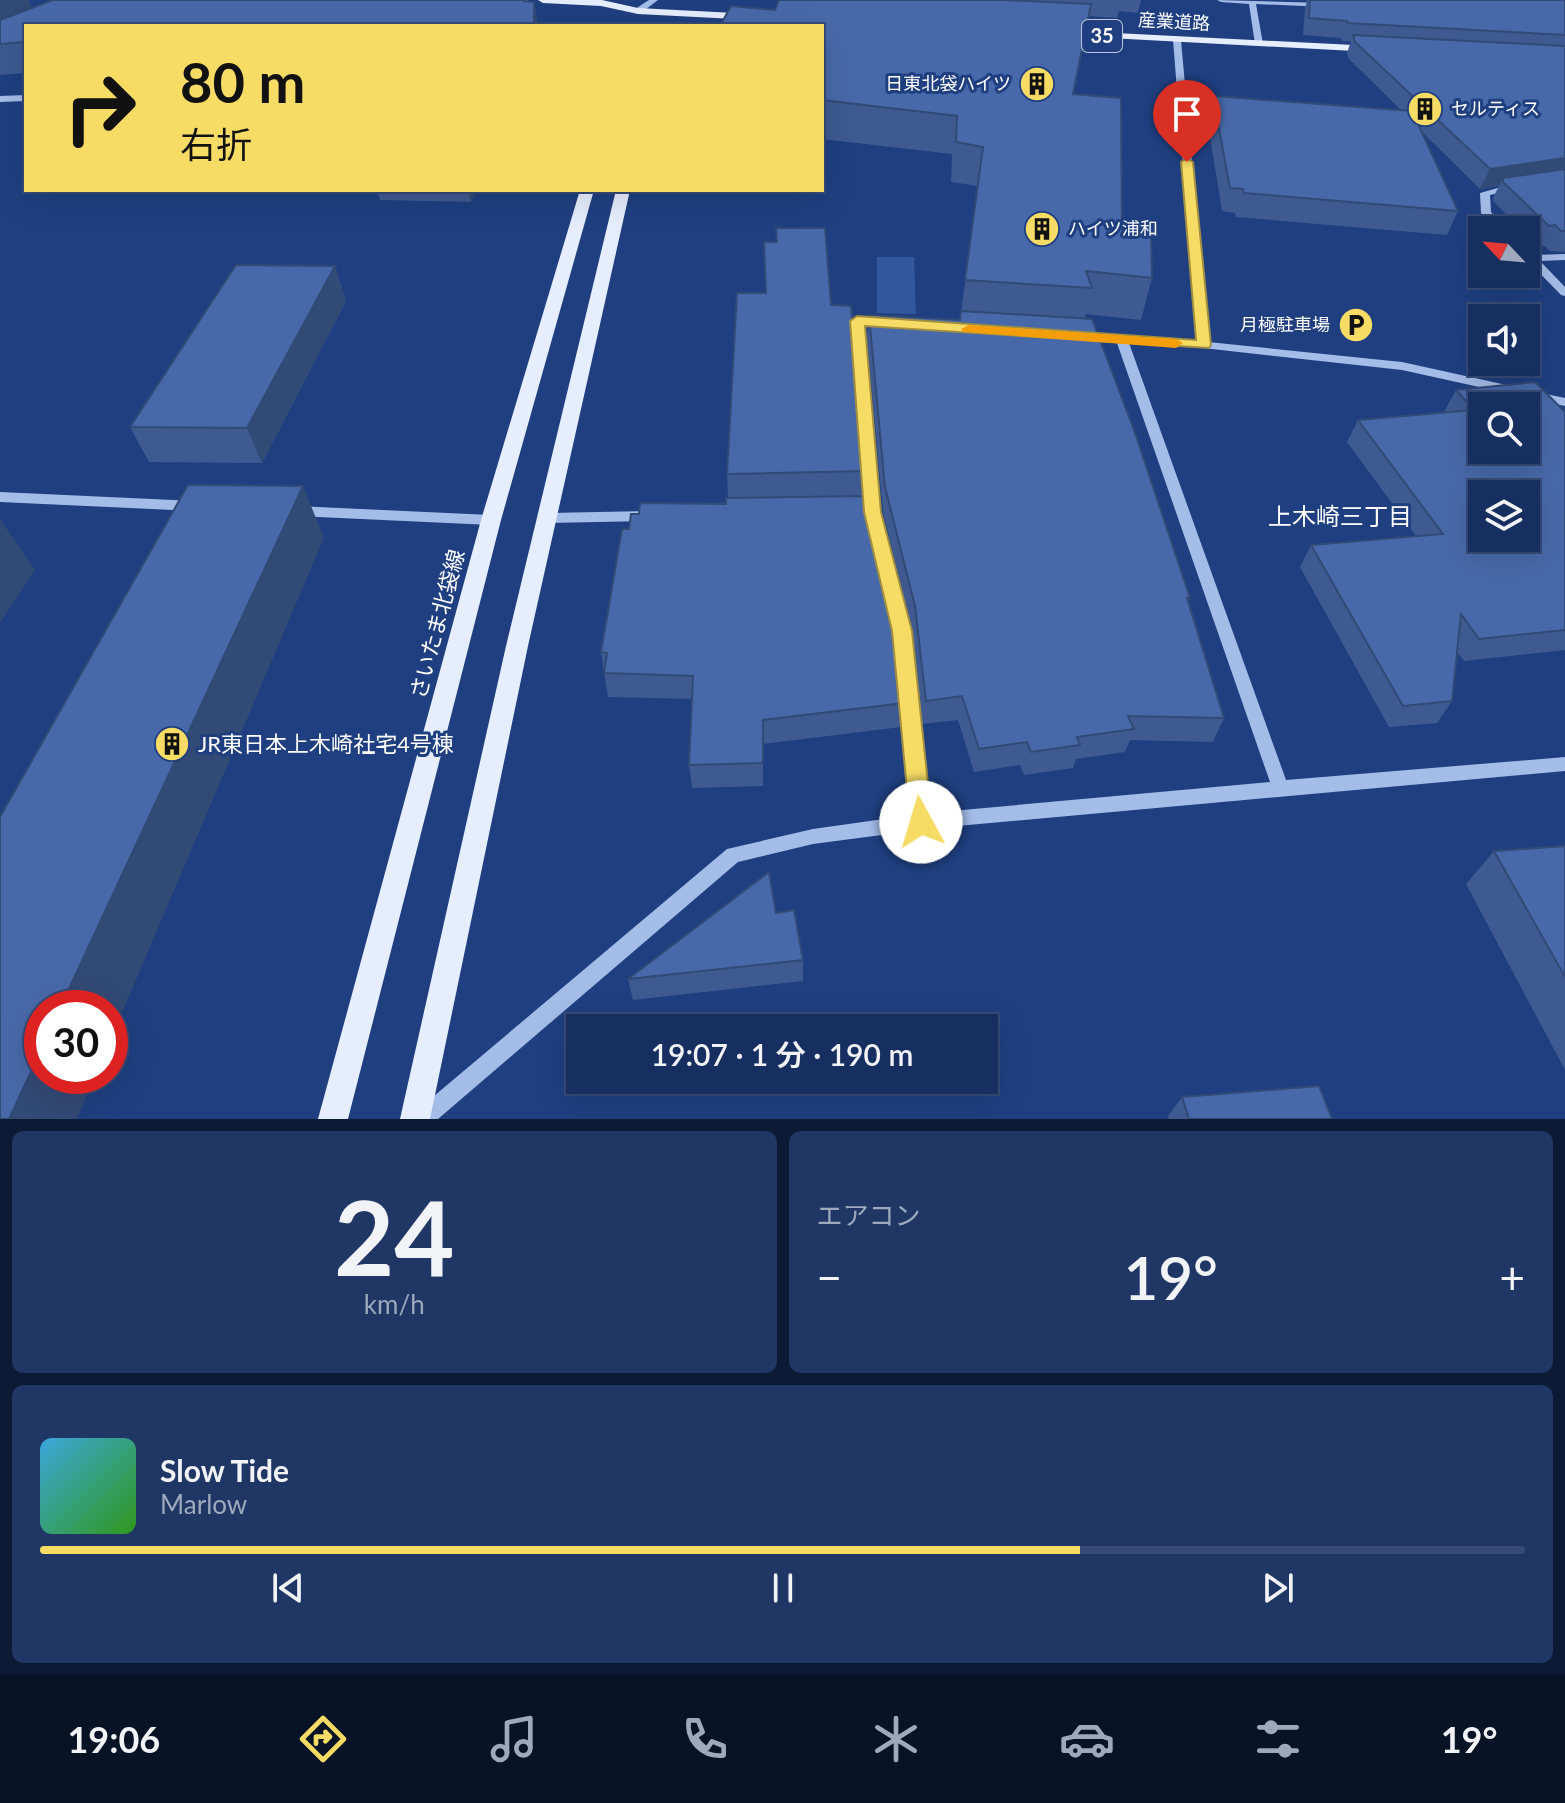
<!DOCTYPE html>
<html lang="ja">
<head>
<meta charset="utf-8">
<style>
  :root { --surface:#172f60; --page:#203766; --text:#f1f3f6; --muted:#9ea9bd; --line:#364a75; --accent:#f6db64 }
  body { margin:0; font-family:Lato,"Noto Sans JP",sans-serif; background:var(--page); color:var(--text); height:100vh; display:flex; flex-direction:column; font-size:30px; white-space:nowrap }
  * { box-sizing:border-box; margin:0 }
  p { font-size:26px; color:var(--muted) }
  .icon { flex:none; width:44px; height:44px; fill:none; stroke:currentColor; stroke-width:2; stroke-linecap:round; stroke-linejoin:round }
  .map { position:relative; height:1119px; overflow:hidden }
  .side { display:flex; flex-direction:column; gap:12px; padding:12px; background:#0d1a35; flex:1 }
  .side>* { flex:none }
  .top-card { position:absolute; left:24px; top:24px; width:800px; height:168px; border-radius:0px; box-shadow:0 8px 32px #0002,0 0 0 2px var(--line); background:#f6db64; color:#111; overflow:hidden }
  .needle { width:52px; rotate:296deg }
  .controls { position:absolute; left:1468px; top:216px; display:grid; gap:16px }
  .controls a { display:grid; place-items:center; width:72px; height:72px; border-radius:0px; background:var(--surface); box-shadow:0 8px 32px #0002,0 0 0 2px var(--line); font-size:40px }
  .speed { position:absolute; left:24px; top:990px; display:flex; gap:16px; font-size:40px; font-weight:700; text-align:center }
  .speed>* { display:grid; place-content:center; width:104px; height:104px; border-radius:50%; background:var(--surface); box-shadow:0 8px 32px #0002,0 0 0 2px var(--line); line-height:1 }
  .speed .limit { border:12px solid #d22; background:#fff; color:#111 }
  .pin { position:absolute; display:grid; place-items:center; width:68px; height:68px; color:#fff; margin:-82px -34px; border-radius:50% 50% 50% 0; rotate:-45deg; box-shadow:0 0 8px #0007 }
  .pin .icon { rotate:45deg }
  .me { position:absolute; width:88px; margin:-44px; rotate:354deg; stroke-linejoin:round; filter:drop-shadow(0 0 6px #0008) }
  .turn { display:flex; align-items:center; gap:28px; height:168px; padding:0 24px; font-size:36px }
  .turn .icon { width:104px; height:104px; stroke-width:2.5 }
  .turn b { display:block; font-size:56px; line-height:68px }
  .big { font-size:60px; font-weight:600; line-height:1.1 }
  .side .tile { flex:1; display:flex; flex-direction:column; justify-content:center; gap:12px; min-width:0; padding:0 28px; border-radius:12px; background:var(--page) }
  .side .dial { align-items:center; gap:0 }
  .dial b { font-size:104px; line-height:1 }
  .song { display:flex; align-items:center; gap:24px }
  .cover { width:96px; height:96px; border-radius:12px; background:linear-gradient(135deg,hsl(200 70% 55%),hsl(110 70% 35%)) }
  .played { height:8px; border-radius:4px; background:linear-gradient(90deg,var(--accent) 70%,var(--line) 70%) }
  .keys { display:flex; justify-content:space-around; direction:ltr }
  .heat { display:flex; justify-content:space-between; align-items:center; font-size:44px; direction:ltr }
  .side .tiles { flex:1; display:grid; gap:12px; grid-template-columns:1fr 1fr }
  .tile:last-child { grid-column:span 2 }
  .trip { position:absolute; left:566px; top:1014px; width:432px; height:80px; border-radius:0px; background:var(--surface); box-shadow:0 8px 32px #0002,0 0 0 2px var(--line); font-weight:600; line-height:80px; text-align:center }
  .tab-bar { display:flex; height:128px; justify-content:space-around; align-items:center; background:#091326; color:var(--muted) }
  .tab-bar .icon { width:56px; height:56px }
  .tab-bar .current { color:var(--accent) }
  .tab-bar b { font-size:36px; color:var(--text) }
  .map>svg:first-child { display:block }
  .green { fill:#33589e }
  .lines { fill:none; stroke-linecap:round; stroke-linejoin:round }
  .minor { fill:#a4bce8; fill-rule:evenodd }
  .major { fill:#e6edfe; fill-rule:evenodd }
  .wall { fill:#3e5a91 }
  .shaded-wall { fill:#324a76 }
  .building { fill:#4869a9; stroke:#324a76; stroke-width:2; fill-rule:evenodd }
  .route { fill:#f6db64; stroke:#a08e41; stroke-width:2 }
  .slow { fill:#f59e0b }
  .labels { text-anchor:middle; stroke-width:6; stroke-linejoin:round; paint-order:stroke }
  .far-street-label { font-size:18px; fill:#fff; stroke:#1f3f80 }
  .far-poi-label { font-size:18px; fill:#fff; stroke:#1f3f80; text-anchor:end }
  .shield { fill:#1f3f80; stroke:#bcc5d9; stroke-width:2 }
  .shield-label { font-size:20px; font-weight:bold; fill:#fff }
  .street-label { font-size:22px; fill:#fff; stroke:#1f3f80 }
  .poi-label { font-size:22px; fill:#fff; stroke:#1f3f80; text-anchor:start }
  .neighbourhood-label { font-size:24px; fill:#fff; stroke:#1f3f80 }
</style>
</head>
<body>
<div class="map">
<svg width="1565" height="1119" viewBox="0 0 1565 1119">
  <rect width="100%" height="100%" fill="#1f3f80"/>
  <!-- green -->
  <path class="green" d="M877,257H914L916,314L877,313Z"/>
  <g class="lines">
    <!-- minor -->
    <g class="minor">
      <path d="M649,0H658L641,13H635V9Z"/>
      <path d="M1217,0L1325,3L1329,5L1325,7L1256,4L1263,44L1259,46L1255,44L1249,4L1221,2Z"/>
      <path d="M1177,38L1181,40L1208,342L1402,362L1511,386L1517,390L1511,394L1402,370L1203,348L1129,343L1286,780L1565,757V771L935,828L813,844L738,862L438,1119H412L415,1112L727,849L813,829L912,815L895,631L866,512L851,321L853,319L886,320L892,323L886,326L863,325L880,512L909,631L929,813L1270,782L1117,343L1083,340L1077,337L1083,334L1197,341L1173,40Z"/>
      <path d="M26,95V101L0,102V96Z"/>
      <path d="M1512,184L1517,187L1515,189L1490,195L1491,212L1508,230H1497L1481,213L1480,193Z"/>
      <path d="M1526,250L1534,255L1565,254V260L1540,261L1565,287V296L1561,295L1526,259Z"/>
      <path d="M1536,392L1565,398V406L1532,399L1530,396Z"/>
      <path d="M0,492L195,501L202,506L195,511L0,502Z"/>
      <path d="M296,506L491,515L498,520L491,525L296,516L289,511Z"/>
      <path d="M648,511L655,516L648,521L548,523L541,518L548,513Z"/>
    </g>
    <!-- major -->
    <g class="major">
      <path d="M538,0H602L638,8L754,14L759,17L754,20L638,14L601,6L543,3Z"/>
      <path d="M1057,30L1373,46L1379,49L1373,52L1053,35V31Z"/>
      <path d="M580,190H594L501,520L348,1119H318L481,520Z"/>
      <path d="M616,190H630L528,646L430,1119H400L506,646Z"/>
    </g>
  </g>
  <!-- wall -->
  <g class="wall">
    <path d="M0,0L32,8L53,0H528V1L534,2L538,26H26V73L0,75Z"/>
    <path d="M867,0H1141L1138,13L1119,11L1117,18L1089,16L1074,94L1122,230L1152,278L1141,320L1086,314L1085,319L1190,598L1189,601L1224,718L1213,742L1130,740L1125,752L1076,759L1073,768L1024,775L1020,765L974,772L958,720L922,724L912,630L883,512L867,339L869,315L960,320L978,186L951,182L952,154L822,139V26L775,10Z"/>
    <path d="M1307,0H1565V252L1550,251L1544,246H1538L1526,234V230H1522L1493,201V198L1499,186L1480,189L1420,130L1458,211L1447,235L1236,217L1235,213L1222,211L1207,118L1213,96L1401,110L1349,59L1347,53L1351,41H1342L1341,38L1303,35L1305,8Z"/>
    <path d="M377,190H477L471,202L380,200Z"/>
    <path d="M335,266L346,301L262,463L149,462L130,427Z"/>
    <path d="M831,305L865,471L863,496L904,703L901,727L763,744V786L692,788L689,765L692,699L608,697L601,652L629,529L639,514L726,504L728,498L727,474Z"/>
    <path d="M1456,390L1565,412V650L1464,661L1457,652L1452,701L1437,723L1389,727L1300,567L1311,545L1416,536L1347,442L1358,420L1444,412Z"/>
    <path d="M1565,846V1070L1466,884L1494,851Z"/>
    <path d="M776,913L803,960V981L633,1000L628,979Z"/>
    <path d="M1182,1097L1332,1119H1169L1168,1116Z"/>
  </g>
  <!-- shaded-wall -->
  <g class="shaded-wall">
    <path d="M0,0H29L35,18L0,32Z"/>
    <path d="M534,2L538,26H534Z"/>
    <path d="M1565,158V176L1503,178L1499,186L1480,189L1490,169Z"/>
    <path d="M468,190H477L471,202Z"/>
    <path d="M335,266L346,301L262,463L247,428Z"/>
    <path d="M303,486L324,538L110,1041V1008H60Z"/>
    <path d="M0,519L35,570L0,623Z"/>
    <path d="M42,1048V1076H95L77,1119H9Z"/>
  </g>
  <!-- building -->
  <g class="building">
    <path d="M53,0H524V1L534,2V26H26V42L0,44V20Z"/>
    <path d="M779,0H1003L1091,4L1073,94L1121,98L1122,230L1151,234L1152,278L1086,271L1092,288L965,280L983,147L956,142L957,116L822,100V26H720L731,6L775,10Z"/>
    <path d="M1310,0H1565V35L1348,23L1347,21L1309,18Z"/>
    <path d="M1353,35L1565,46V158L1490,169L1355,42Z"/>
    <path d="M1213,96L1412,111L1458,211L1244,193L1243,189L1230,188Z"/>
    <path d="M1565,169V231H1561L1555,225L1549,226L1503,182V178Z"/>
    <path d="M776,228H825L831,305L851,306L865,471L727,474L737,293H766L764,242H777Z"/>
    <path d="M236,265L335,266L247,428L130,427Z"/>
    <path d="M961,311L1092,319L1134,430L1190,598H1187L1224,718L1128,716L1134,729L1077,737L1080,745L1031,752L1027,742L979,749L962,696L926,701L915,606L885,487L869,315L960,320Z"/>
    <path d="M1535,382L1565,412V630L1479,639L1461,614L1452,701L1403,706L1311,545L1443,534L1358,420L1474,410L1456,390ZM1482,406H1526V450H1482ZM1482,494H1526V538H1482Z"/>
    <path d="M188,485L303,486L60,1008H42V1048L9,1119H0V817Z"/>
    <path d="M866,496L895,607L904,703L763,720V763L689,765L693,676L604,673L607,653L601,652L622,529H629L631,514H639L640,503L726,504V498Z"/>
    <path d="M1565,846V977L1494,851Z"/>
    <path d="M769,872L776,913L794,910L803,960L628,979Z"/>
    <path d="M1319,1086L1332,1119H1189L1182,1097Z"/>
  </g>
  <!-- route -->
  <path class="route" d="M1187,158L1193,162L1211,345L1209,348L865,326L881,512L912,631L932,822L929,829L921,832L913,829L910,822L892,631L864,512L850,321L857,316L1196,340L1181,162Z"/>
  <!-- slow -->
  <path class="slow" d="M969,325L1176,339L1183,343L1176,348L964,332L961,329Z"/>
  <!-- icons -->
  <defs>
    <g id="building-disc" transform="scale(1.8)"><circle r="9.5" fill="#f6db64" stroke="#1f3f80"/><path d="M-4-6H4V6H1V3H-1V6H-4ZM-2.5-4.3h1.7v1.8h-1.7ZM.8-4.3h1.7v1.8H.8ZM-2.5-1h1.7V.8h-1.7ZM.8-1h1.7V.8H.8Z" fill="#111"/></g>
    <g id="parking-disc" transform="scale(1.8)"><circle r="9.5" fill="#f6db64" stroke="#1f3f80"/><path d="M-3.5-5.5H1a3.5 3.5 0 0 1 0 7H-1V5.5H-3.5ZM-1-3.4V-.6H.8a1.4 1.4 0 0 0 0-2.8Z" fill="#111"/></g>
  </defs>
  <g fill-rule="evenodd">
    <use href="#building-disc" x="1037" y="84"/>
    <use href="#building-disc" x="1425" y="109"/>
    <use href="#building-disc" x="1042" y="229"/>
    <use href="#parking-disc" x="1356" y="325"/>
    <use href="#building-disc" x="172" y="744"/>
  </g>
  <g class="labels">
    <!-- far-street labels -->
    <g class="far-street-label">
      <text transform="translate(1174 22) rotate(3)" y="6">産業道路</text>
    </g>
    <!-- far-poi labels -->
    <g class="far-poi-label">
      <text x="1011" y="90">日東北袋ハイツ</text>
      <text x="1451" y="115" text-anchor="start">セルティス</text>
      <text x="1068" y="235" text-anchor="start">ハイツ浦和</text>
      <text x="1330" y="331">月極駐車場</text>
    </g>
    <!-- shield labels -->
    <rect class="shield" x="1082" y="20" width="40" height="32" rx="6"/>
    <g class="shield-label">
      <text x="1102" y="43">35</text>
    </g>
    <!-- street labels -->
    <g class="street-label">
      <text transform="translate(437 624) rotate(-75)" y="8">さいたま北袋線</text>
    </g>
    <!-- poi labels -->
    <g class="poi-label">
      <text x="198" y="752">JR東日本上木崎社宅4号棟</text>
    </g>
    <!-- neighbourhood labels -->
    <g class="neighbourhood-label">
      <text x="1340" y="525">上木崎三丁目</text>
    </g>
  </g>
</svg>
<div class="controls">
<a><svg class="needle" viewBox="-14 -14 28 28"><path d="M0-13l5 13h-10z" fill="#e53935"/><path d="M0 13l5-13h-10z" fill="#9ea9bd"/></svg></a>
<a><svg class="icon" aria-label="sound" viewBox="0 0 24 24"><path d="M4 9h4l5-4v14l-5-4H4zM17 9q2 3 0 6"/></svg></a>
<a><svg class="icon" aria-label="search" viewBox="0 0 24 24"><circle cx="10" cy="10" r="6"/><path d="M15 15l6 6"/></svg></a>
<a><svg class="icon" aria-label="layers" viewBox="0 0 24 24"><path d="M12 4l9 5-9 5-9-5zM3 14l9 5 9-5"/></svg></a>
</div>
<div class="speed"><div class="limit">30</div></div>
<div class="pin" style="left:1187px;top:162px;background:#d93025"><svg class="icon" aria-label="arrive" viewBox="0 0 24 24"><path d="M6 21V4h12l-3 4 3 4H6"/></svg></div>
<svg class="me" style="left:921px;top:822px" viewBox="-20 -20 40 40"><circle r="19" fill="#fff"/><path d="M0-13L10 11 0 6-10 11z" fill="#f6db64"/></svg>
<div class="trip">19:07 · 1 分 · 190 m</div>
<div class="top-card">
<div class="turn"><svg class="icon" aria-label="right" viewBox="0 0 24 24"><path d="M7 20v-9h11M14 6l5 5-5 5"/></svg><div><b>80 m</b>右折</div></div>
</div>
</div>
<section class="side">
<div class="tiles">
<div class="tile dial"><b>24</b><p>km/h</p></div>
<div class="tile"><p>エアコン</p>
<div class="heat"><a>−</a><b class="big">19°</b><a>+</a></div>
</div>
<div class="tile">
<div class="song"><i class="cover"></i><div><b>Slow Tide</b><p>Marlow</p></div></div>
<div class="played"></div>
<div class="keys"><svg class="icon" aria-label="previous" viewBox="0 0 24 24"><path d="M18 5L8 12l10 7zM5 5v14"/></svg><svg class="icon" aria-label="pause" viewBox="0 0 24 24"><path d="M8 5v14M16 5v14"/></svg><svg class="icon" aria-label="next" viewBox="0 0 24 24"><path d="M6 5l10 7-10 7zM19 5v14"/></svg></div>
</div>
</div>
</section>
<nav class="tab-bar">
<b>19:06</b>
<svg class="icon current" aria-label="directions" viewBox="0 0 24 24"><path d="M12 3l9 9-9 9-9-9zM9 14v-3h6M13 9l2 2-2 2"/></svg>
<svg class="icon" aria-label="music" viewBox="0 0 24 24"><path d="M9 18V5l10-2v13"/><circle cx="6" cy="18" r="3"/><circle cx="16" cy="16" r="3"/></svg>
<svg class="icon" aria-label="phone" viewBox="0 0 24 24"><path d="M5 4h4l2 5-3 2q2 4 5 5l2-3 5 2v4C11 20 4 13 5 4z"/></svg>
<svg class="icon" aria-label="climate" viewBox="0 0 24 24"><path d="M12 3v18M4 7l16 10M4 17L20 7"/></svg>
<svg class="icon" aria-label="car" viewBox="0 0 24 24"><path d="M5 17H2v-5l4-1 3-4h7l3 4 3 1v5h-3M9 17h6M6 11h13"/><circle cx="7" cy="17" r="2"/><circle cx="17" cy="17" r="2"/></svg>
<svg class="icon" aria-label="filters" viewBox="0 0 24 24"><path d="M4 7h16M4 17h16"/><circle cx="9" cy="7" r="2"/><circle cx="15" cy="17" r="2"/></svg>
<b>19°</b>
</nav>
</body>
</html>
